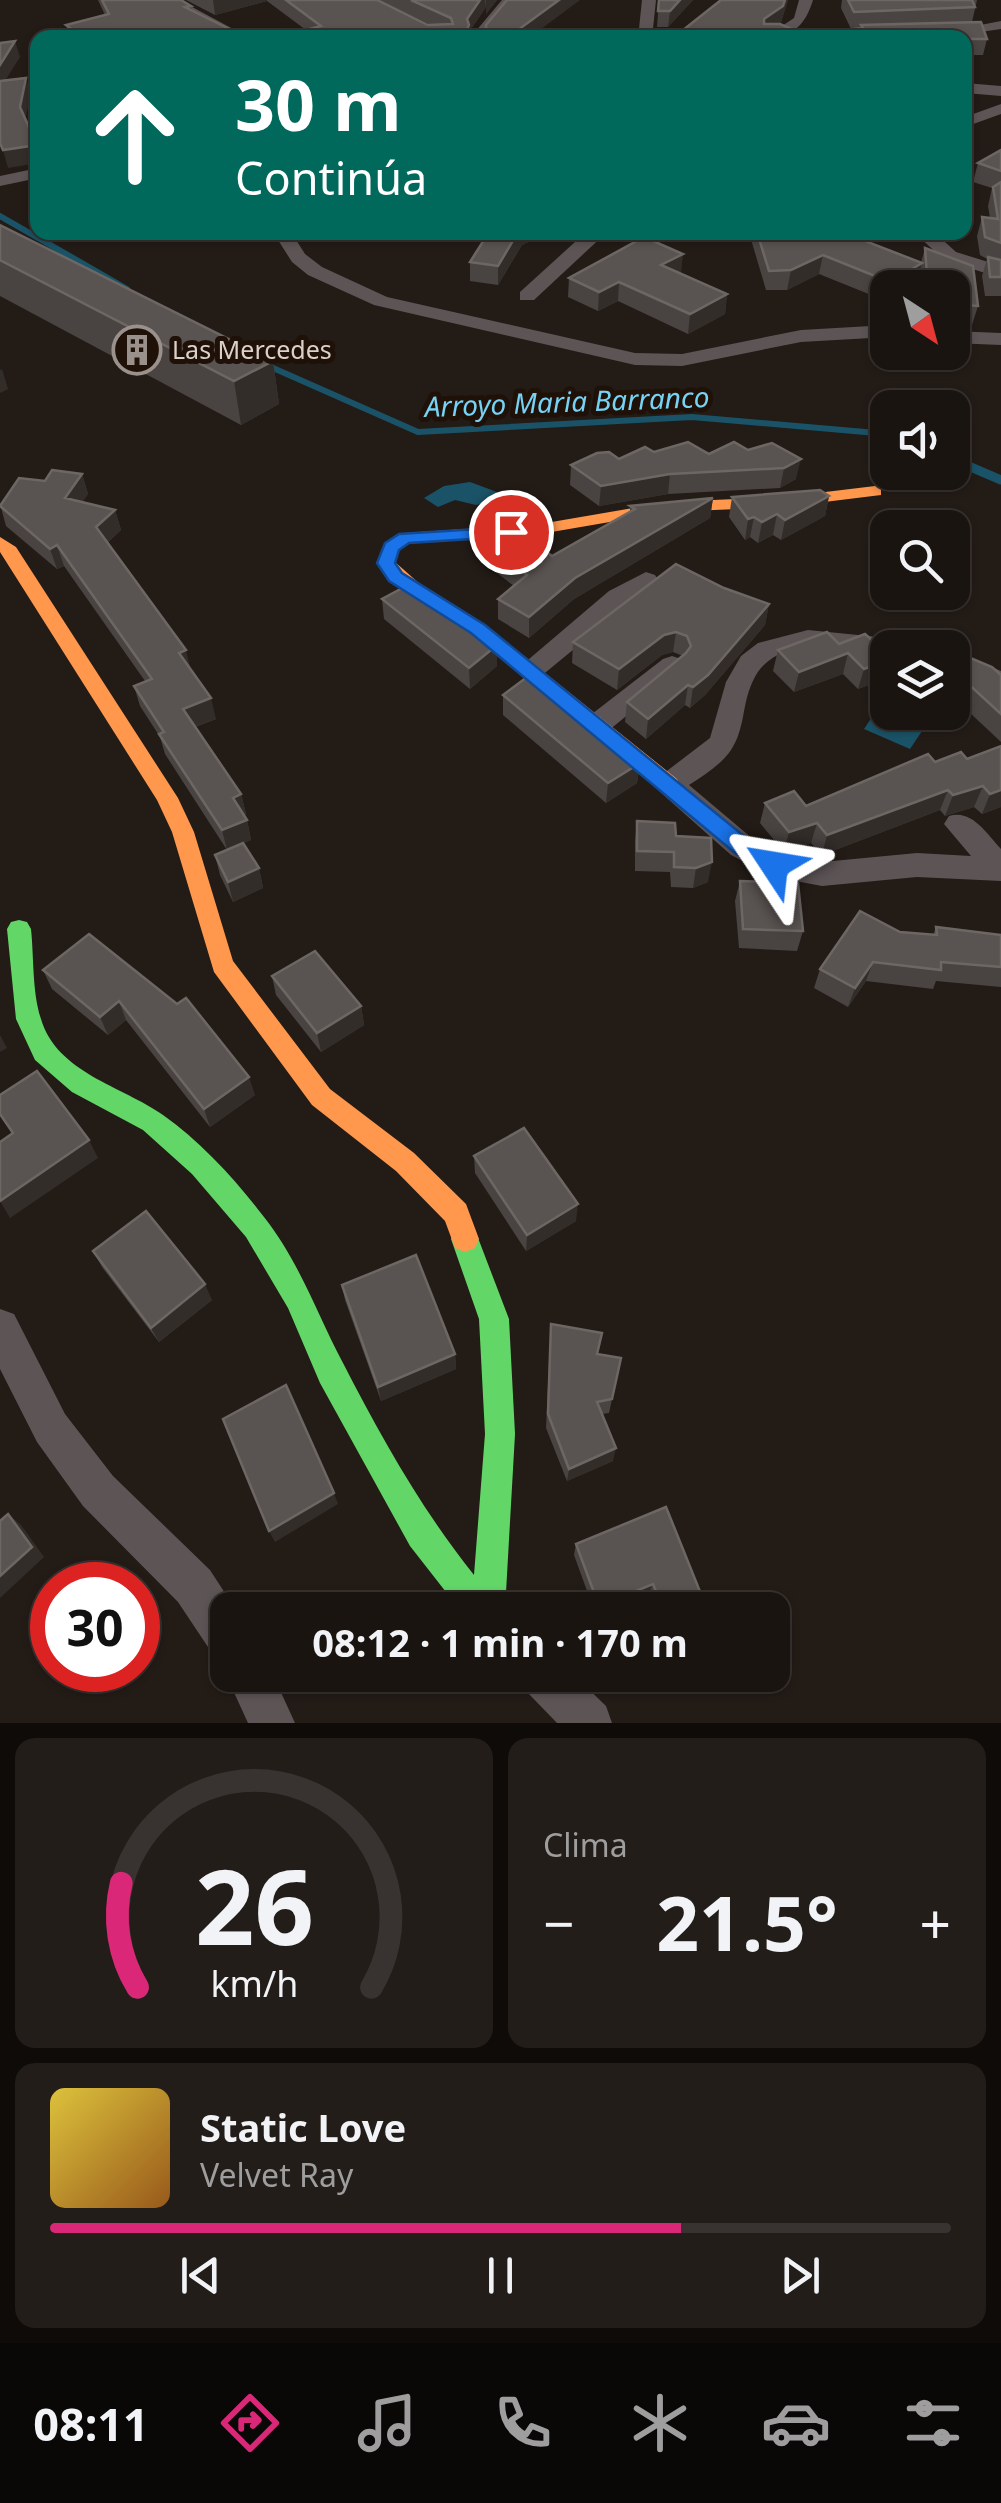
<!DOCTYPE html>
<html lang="es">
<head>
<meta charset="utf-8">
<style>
  :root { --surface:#1a1410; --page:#231d19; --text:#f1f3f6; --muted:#9f9e9f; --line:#383330; --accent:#db2777 }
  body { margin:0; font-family:"Noto Sans",sans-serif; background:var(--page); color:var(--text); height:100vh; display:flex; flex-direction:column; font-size:38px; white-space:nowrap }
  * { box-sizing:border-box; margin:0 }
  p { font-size:32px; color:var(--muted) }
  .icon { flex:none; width:55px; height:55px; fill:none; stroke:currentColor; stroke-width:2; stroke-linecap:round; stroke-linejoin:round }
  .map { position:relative; height:1723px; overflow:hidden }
  .drawer { display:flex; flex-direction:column; gap:15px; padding:15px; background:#0e0b09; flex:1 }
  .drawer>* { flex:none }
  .guide { position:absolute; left:30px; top:30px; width:942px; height:210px; border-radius:20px; box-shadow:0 2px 8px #0004,0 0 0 2px var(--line); background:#00695c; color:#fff; overflow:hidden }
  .needle { width:65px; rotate:144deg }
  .fabs { position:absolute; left:870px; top:270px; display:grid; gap:20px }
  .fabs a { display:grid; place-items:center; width:100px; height:100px; border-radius:20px; background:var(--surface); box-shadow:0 2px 8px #0004,0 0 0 2px var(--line); font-size:50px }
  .speed { position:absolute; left:30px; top:1562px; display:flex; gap:20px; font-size:50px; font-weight:700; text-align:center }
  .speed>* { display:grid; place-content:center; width:130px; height:130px; border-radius:50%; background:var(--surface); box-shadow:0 2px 8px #0004,0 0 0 2px var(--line); line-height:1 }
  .speed .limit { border:15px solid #d22; background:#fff; color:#111 }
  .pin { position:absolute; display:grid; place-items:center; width:85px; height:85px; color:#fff; margin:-42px; border:5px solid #fff; border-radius:50%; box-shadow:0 2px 10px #0007 }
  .me { position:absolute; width:110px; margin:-55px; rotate:303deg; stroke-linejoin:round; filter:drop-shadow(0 0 8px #0008) }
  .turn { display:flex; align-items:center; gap:35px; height:210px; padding:0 40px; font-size:45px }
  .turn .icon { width:130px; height:130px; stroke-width:2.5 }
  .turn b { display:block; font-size:70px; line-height:85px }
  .big { font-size:75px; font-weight:700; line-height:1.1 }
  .drawer .tile { flex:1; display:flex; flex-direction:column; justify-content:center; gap:15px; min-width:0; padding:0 35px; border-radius:20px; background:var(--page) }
  .drawer .dial { align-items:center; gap:0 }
  .dial svg { height:260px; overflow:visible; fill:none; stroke:var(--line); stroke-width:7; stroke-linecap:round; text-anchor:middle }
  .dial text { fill:var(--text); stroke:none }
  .song { display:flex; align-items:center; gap:30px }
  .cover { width:120px; height:120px; border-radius:15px; background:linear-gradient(135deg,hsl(50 70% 55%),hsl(30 70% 35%)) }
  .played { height:10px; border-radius:5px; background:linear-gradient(90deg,var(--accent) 70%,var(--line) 70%) }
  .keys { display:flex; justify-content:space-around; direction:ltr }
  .heat { display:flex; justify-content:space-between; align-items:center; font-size:55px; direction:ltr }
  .drawer .tiles { flex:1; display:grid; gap:15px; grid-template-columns:1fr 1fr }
  .tile:last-child { grid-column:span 2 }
  .trip { position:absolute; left:210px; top:1592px; width:580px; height:100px; border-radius:20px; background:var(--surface); box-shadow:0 2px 8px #0004,0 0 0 2px var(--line); font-weight:700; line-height:100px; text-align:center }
  .tab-bar { display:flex; height:160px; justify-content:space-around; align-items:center; background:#0a0806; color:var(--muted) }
  .tab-bar .icon { width:70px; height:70px }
  .tab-bar .on { color:var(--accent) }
  .tab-bar b { font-size:45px; color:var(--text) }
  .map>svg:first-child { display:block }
  .water { fill:#1a5367 }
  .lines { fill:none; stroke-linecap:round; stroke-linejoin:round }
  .stream-far1 { stroke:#1a5367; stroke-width:6 }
  .stream { stroke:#1a5367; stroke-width:9 }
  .street { fill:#5d5456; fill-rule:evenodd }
  .fast { fill:#63d668; fill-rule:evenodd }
  .slow { fill:#ff974d; fill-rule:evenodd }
  .wall { fill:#494442 }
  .shaded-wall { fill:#332d2a }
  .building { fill:#595351; stroke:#6d6764; stroke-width:2.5 }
  .route { fill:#1a73e8; stroke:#114b97; stroke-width:2.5 }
  .labels { text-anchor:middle; stroke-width:10; stroke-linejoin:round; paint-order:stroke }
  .far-poi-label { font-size:25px; fill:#dbd1cb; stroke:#1f1108; text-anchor:start }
  .far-water-label { font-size:28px; font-style:italic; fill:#76d3f6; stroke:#1f1108 }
</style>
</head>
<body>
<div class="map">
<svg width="1001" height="1723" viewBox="0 0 1001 1723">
  <rect width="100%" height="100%" fill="#231b16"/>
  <!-- water -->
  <g class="water">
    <path d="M470,482L497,492L496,500L476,505L455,500L438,507L424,498L444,486Z"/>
    <path d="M876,711L922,731L910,749L864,729Z"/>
  </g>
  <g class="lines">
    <!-- stream-far1 -->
    <g class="stream-far1">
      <path d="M0,216L127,289"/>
      <path d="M264,364L418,432L692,417L888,434"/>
    </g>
    <!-- stream -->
    <path class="stream" d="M952,459L1001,480"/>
    <!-- street -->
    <g class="street">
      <path d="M162,0H179L250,38H231Z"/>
      <path d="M502,0H516L485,38H470Z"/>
      <path d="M642,0H656L652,38H638Z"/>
      <path d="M799,0H813C805,26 792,38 764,38L794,18Z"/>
      <path d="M1001,21V29L946,37L939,33Z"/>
      <path d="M38,74V86L28,78Z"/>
      <path d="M965,83L1001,86V96L965,93Z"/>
      <path d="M1001,104V114L965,127V117Z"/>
      <path d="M38,168V178L0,186V176Z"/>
      <path d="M273,232H291L305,254L322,267L387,297L635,353L682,354L801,330L888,325V337L801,342L682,366L635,365L374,305L308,275L292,262Z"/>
      <path d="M586,232H607L534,300H520V292Z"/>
      <path d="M824,232H910C890,245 844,245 824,232Z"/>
      <path d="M914,232H934L956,252L1001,266V278L944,260Z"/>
      <path d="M952,331L1001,333V345L952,343Z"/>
      <path d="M646,572L655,575L658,580L540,677H522L518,671L522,665L609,591Z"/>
      <path d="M808,630L898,639L911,648H888V655C844,648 774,631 752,683C742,705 745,729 731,750C721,765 704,775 689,785L753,839L781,855L822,862L917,853L971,856L944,824L949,816C972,809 986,833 1001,849V881L917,877L822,886L774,877L731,855L659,791L655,784L659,777L710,738L726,682L741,656L758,643Z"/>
      <path d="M952,650L1001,671V690L952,670Z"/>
      <path d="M672,656L681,659L685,665L681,671L608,731H588L584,724L588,717L663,659Z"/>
      <path d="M0,1309L14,1314L65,1414L113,1476L210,1570L236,1610H228V1659L212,1653L178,1602L83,1506L37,1442L0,1369Z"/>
      <path d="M228,1672V1675H273L295,1723H248L226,1675Z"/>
      <path d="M519,1675H574L606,1706L612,1723H557L526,1691Z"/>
    </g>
    <!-- fast -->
    <path class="fast" d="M19,920L27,922L31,929C34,957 32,992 41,1019C57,1073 122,1086 163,1115C201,1142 235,1179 264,1217C299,1261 317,1314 343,1363C381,1437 422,1510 474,1575L485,1434L479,1319L451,1239L455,1230L465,1226L475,1230L509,1319L515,1434L505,1610H460L410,1546L320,1383L288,1308L246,1237L192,1174L143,1130L72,1092L35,1060L16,1019L7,929L11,922Z"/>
    <!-- slow -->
    <g class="slow">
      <path d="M875,486L881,487V495L784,507L668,512L540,534L409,543L399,550L395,562L421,585L504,640L677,779L680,784L677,789H661L490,649L398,586L377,563L385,543L405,533L540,524L668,502L784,497Z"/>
      <path d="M0,537L16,547L178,798L194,832L233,961L330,1089L414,1153L466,1204L479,1239L475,1248L465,1252L455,1248L445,1221L396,1171L312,1105L214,972L172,832L157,800L0,552Z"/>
    </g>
  </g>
  <!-- wall -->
  <g class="wall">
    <path d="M98,0H181L191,6L192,11L239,34L240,38H69L66,25L105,15Z"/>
    <path d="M186,0H377L428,25H431L378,0H497L486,14V7L469,32L306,30L267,1L215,15Z"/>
    <path d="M659,0H693L668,27H657Z"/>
    <path d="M721,0H788L781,22L778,24L806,35L851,29L841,8L842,0H977L972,22L987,39L983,55H967L965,69V38H673Z"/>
    <path d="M1001,150V296H985L982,276L987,259L980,255L977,236L982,217L990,218L988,206L992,188L973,182L978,163Z"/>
    <path d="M0,225L273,361L279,404L241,425L0,296Z"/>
    <path d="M489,232H550L522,245L498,285L470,281V262Z"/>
    <path d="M842,232L921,263L925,248L978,306L972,325L952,324V288H922L921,269L917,282L909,288H888V300L886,301L819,274L787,290H766L750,236L743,240L712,233Z"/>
    <path d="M680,273L727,294L725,314L688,334L618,301L598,311L568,297L569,278Z"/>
    <path d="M772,443L796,479L780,488L668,494L599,506L570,485L571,465L619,459L654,452L709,454L748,450Z"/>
    <path d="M82,474L88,494L82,502L115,510L121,530L108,542L191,671L216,719L195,727L241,794L246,814L244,815L247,820L251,840L243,843L259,868L263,888L233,902L220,875L215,855L227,850L165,754L160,737L140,706L134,686L145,681L64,566L57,569L6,526L0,504L45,481Z"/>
    <path d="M829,496L825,516L781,540L773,535L758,543L750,537L745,540L729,517L732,497Z"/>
    <path d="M713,498L710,518L574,599L529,638L498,619V599L514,586L488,566V545L552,556L630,512V506Z"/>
    <path d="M724,588L769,604L765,625L705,695L690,708L685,705L646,739L625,722L627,702L683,656L673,652L662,655L617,690L572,663L573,642Z"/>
    <path d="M382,599L497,645V666L470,689L384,619Z"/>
    <path d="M839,644L885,679L858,689L843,674L794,692L773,671L778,650Z"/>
    <path d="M952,663L1001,675V742L952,696Z"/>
    <path d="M503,695L640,763L637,783L606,803L503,715Z"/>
    <path d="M1001,746V807L982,814L974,807L945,816L940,810L822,855L811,843L784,852L760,823L765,803L806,806L935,762L967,759Z"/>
    <path d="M637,821L676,836L708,882L693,888L671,887L670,872L635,871V841Z"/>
    <path d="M740,881L803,931L797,951L739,948L735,901Z"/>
    <path d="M936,927L1001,935V987L936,981L933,989L866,981L848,1007L814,988L820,969L900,932L933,935Z"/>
    <path d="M43,970L177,1004L255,1095L210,1127L126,1020L108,1035L52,989Z"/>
    <path d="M272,976L361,1006L364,1025L321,1052L276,995Z"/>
    <path d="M474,1156L576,1221L526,1251L475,1173Z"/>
    <path d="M93,1251L212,1300L159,1342L102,1267Z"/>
    <path d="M342,1285L455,1354L456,1369L381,1401L345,1300Z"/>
    <path d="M550,1339L598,1354L621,1358L609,1413L602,1414L613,1461L567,1481L546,1428Z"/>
    <path d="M576,1544L701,1594L696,1603L680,1610H656L649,1593L610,1610H594L574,1555Z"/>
  </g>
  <!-- shaded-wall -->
  <g class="shaded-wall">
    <path d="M213,0H267V1L215,15Z"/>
    <path d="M480,0H485L486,7L469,32V38H463L467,19Z"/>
    <path d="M486,0H497L486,14Z"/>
    <path d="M559,0H580L529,38H507Z"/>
    <path d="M680,0H693L668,27L670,11Z"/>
    <path d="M785,0H788L781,22L762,35L764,19Z"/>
    <path d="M15,41L20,57L0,89V65Z"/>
    <path d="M26,78L31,95L24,124L20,107Z"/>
    <path d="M37,145L38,163L8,168L3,150Z"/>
    <path d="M518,232H550L522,245L498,285V266Z"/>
    <path d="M744,232H750V236L743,240Z"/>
    <path d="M683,254L681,273L660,284L661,265Z"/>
    <path d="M823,255L819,274L787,290L791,270Z"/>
    <path d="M922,263L917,282L909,288H889L890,282Z"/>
    <path d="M619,282L618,301L598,311L599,292Z"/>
    <path d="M727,294L725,314L688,334L690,314Z"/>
    <path d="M273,361L279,404L241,425L234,381Z"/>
    <path d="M2,369L8,389L0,393V370Z"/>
    <path d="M801,459L796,479L780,488L784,468Z"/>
    <path d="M82,474L88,494L71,519L65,498Z"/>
    <path d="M670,474L668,494L599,506L601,486Z"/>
    <path d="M829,496L825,516L781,540L785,520Z"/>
    <path d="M713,498L710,518L574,599L529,638V617L575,578Z"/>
    <path d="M115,510L121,530L102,547L96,527Z"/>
    <path d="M777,514L773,535L758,543L762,522Z"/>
    <path d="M754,517L750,537L745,540L748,519Z"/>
    <path d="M57,545L64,566L57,569L50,549Z"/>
    <path d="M769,604L765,625L705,695L690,708L693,687Z"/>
    <path d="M676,632L673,652L662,655L617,690L619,669L664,635Z"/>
    <path d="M497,645V666L470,689L469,668Z"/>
    <path d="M186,650L191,671L179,653Z"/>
    <path d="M848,653L843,674L794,692L799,672Z"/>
    <path d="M888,660V672L885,679L858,689L864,669Z"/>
    <path d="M688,685L685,705L646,739L648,719Z"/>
    <path d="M211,698L216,719L188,729L183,709Z"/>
    <path d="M640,763L637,783L606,803L608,783Z"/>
    <path d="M983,786L974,807L945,816L953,795Z"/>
    <path d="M948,790L940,810L822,855L827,835Z"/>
    <path d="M1001,790V807L982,814L990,794Z"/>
    <path d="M241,794L246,814L237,818L233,798Z"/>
    <path d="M247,820L251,840L227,850L222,830Z"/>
    <path d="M817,823L811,843L784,852L789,832Z"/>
    <path d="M712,862L708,882L693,888L696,868Z"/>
    <path d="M259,868L263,888L233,902L228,882Z"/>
    <path d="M873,962L866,981L848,1007L855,988Z"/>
    <path d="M119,1001L126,1020L108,1035L100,1017Z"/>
    <path d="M361,1006L364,1025L321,1052L317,1033Z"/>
    <path d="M0,1035L7,1048L0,1052Z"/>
    <path d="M249,1077L255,1095L210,1127L204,1109Z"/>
    <path d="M89,1140L98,1158L10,1218L0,1201Z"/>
    <path d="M578,1204L576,1221L526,1251L527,1235Z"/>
    <path d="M205,1284L212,1300L159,1342L151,1328Z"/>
    <path d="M455,1354L456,1369L381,1401L378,1387Z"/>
    <path d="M616,1448L613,1461L567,1481L569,1469Z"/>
    <path d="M334,1493L338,1504L275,1542L269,1531Z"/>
    <path d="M8,1514L21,1525L44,1557L0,1598V1576Z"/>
    <path d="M653,1584L649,1593L610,1610H598L599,1606Z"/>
    <path d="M701,1594L696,1603L680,1610H664Z"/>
  </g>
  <!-- building -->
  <g class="building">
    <path d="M102,0H181L191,6L185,7L239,34L224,38H84L66,25L109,14Z"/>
    <path d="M286,0H377L428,25L453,24L451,18L411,0H480L467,19L469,25L463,38H276L321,26Z"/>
    <path d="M507,0H559L507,38H487L486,25Z"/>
    <path d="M659,0H680L670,11H658Z"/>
    <path d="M721,0H785L783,6L764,19V24H780L806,35L863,28L861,25L981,22L987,39L673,38Z"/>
    <path d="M848,0H972L975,7L854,12Z"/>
    <path d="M15,41L0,65V43Z"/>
    <path d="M26,78L20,107L37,145L3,150L0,143V81Z"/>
    <path d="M1001,150V171L978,163Z"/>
    <path d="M1001,182V243L985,237L982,217L998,219L993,187Z"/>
    <path d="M0,225L273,361L234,381L0,260Z"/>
    <path d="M489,232H518L498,266L470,262Z"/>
    <path d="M757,232H842L922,263L890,282L823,255L791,270L769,271Z"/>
    <path d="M644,237L683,254L661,265L727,294L690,314L619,282L599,292L569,278Z"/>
    <path d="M925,248L973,266L978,306L952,304V288H928Z"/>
    <path d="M988,257L1001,260V277H990Z"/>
    <path d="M688,442L709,454L734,442L748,450L772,443L801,459L784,468L670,474L601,486L571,465L597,453L609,452L619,459L645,447L654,452Z"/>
    <path d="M52,470L82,474L65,498L115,510L96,527L186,650L179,653L211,698L183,709L241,794L233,798L247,820L222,830L159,734L164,732L134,686L152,679L57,545L50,549L0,506L19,478L45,481Z"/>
    <path d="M820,490L829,496L785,520L777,514L762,522L754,517L748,519L732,497Z"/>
    <path d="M713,498L575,578L529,617L498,599L527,575L488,545L519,531L552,556L635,509L630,506Z"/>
    <path d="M676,564L724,588L769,604L708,675L693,687L688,685L648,719L627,702L686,653L691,646L687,636L676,632L664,635L619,669L573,642Z"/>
    <path d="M410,584L497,645L469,668L382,599Z"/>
    <path d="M827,632L839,644L865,634L888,654V660L864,669L848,653L799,672L778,650Z"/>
    <path d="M968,657L992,667L1001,675V714L952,669V663Z"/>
    <path d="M531,674L640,763L608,783L503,695Z"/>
    <path d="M1001,746V790L990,794L983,786L953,795L948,790L827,835L817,823L789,832L765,803L794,791L806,806L928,754L935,762L961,752L967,759Z"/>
    <path d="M637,821L675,823L676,836L711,838L712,862L696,868L674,867V852L637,851Z"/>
    <path d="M243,843L259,868L228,882L215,855Z"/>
    <path d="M740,881L798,883L803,931L743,929Z"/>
    <path d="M860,911L900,932L937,935L936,927L1001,935V967L941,962V970L873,962L855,988L820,969Z"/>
    <path d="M89,934L177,1004L186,998L249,1077L204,1109L119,1001L100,1017L43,970Z"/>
    <path d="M315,951L361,1006L317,1033L272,976Z"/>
    <path d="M37,1071L89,1140L0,1201V1142L13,1133L0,1114V1095Z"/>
    <path d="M524,1128L578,1204L527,1235L474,1156Z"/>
    <path d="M146,1211L205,1284L151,1328L93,1251Z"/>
    <path d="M416,1255L455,1354L378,1387L342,1285Z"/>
    <path d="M551,1324L602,1333L597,1354L621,1358L612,1399L597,1402L616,1448L569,1469L548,1414Z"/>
    <path d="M286,1385L334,1493L269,1531L223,1419Z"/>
    <path d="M666,1507L701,1594L664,1610L653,1584L599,1606L576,1544Z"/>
    <path d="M8,1514L32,1547L0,1576V1521Z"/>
  </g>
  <!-- route -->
  <path class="route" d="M511,527L517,528V536L409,543L399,550L395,563L402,573L485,625L750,841L782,859L785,865L782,871H766L735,853L471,633L389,581L377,563L385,543L399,534Z"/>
  <!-- icons -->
  <defs>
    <g id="building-ring" transform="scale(2.5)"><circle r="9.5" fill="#1f1108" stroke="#9b918c" stroke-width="1.5"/><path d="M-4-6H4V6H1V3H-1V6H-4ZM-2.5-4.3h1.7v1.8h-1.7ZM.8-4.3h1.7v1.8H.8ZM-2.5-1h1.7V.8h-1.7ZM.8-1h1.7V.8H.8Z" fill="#9b918c"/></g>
  </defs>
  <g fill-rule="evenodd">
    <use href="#building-ring" x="137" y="350"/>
  </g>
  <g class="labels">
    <!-- far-poi labels -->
    <g class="far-poi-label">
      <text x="172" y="359">Las Mercedes</text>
    </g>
    <!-- far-water labels -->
    <g class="far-water-label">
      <text transform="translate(567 402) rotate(-2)" y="10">Arroyo Maria Barranco</text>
    </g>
  </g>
</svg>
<div class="fabs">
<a><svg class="needle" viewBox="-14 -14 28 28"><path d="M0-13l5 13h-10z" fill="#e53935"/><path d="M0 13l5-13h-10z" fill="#9f9e9f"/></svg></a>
<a><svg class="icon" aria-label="sound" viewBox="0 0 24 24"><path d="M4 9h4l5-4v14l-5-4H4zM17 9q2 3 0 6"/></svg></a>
<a><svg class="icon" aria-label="search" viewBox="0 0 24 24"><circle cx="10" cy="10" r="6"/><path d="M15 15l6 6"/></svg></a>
<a><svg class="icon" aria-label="layers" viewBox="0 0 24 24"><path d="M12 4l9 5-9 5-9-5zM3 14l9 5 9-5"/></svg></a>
</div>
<div class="speed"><div class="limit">30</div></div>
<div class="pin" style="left:511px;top:532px;background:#d93025"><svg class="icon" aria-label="arrive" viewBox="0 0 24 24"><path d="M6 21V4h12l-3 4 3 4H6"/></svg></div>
<svg class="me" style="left:774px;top:865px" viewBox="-20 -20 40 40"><path d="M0-17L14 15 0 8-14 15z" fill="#1a73e8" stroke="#fff" stroke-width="4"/></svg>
<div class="trip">08:12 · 1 min · 170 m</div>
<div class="guide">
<div class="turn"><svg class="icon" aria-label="ahead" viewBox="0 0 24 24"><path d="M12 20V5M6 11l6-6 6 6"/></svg><div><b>30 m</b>Continúa</div></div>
</div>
</div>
<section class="drawer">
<div class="tiles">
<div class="tile dial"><svg viewBox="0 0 100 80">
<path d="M14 69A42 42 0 1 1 86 69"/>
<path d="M14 69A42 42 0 0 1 9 37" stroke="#db2777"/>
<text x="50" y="56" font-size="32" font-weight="700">26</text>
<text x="50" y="72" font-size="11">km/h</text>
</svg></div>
<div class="tile"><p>Clima</p>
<div class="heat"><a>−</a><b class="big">21.5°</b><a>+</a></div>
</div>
<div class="tile">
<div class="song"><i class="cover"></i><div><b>Static Love</b><p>Velvet Ray</p></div></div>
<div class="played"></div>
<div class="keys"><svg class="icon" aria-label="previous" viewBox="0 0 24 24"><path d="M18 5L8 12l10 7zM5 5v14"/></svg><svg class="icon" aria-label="pause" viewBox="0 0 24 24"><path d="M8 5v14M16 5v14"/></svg><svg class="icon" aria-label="next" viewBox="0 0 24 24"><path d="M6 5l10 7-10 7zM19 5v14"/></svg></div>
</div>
</div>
</section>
<nav class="tab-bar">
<b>08:11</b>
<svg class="icon on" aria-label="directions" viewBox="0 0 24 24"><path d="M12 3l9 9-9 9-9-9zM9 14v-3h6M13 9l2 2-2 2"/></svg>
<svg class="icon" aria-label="music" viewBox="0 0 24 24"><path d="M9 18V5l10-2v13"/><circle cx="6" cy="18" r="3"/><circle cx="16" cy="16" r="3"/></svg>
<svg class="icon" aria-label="phone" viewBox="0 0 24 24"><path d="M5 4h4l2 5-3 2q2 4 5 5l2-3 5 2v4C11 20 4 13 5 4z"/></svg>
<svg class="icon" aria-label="climate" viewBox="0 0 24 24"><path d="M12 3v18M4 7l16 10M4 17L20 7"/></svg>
<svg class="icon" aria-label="car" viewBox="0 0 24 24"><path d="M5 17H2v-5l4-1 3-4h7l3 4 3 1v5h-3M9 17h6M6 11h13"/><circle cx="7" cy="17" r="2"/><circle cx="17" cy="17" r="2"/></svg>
<svg class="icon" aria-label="filters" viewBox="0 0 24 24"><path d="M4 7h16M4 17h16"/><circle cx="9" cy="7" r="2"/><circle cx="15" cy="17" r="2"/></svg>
</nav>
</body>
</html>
